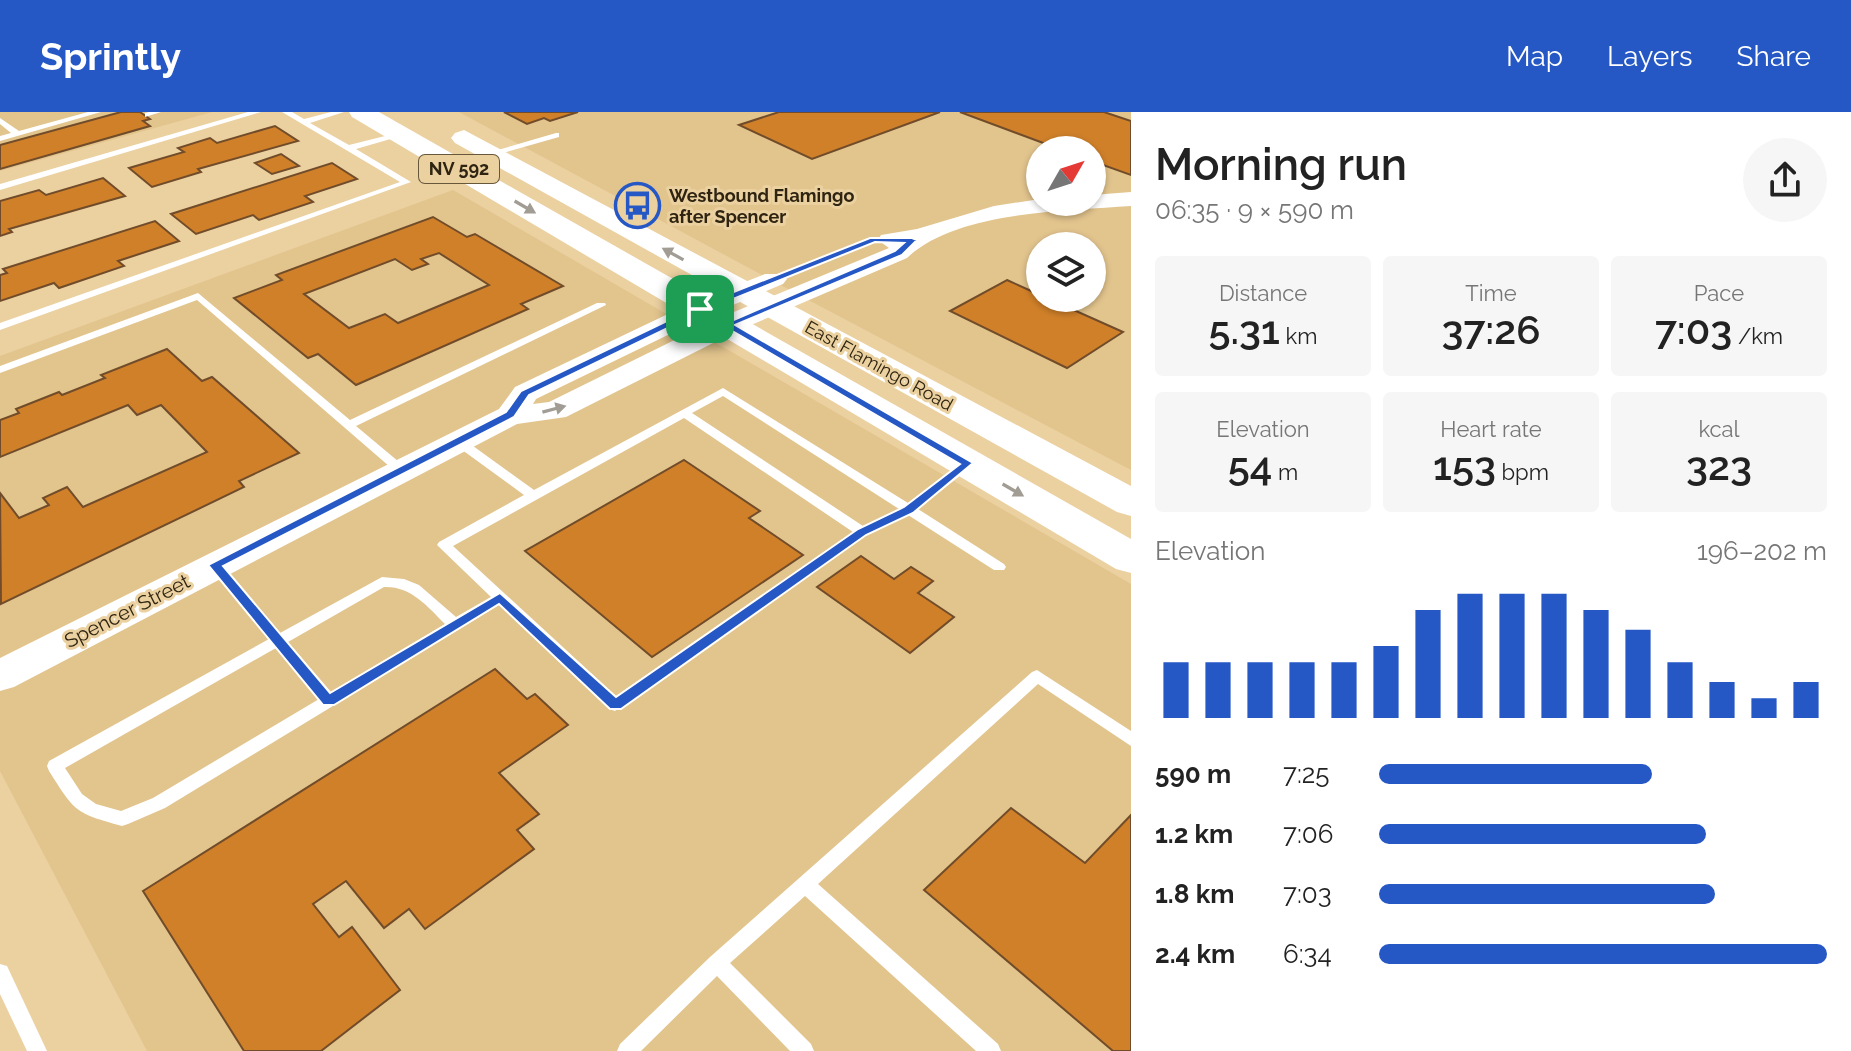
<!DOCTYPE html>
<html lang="en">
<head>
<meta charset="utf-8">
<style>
  body { margin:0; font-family:Raleway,sans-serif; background:#f6f6f6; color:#222; height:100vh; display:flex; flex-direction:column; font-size:30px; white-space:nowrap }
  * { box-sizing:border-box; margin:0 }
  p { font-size:26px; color:#767676 }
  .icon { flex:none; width:44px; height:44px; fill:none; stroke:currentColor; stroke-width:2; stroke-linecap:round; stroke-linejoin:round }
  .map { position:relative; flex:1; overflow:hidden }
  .sheet { display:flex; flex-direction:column; background:#fff; width:720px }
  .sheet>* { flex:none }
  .needle { width:52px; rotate:51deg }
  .controls { position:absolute; left:1026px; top:24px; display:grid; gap:16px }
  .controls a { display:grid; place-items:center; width:80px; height:80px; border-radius:50%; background:#fff; box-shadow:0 2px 6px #0004; font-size:40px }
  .pin { position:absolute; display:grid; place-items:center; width:68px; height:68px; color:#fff; margin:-34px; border-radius:16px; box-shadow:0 4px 12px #0006 }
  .round { display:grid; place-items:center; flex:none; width:84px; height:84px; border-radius:42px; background:#f6f6f6 }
  .head { display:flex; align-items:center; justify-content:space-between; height:136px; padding:0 24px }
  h1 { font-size:44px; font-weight:600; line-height:60px }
  .stats { display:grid; grid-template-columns:repeat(3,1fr); gap:12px; height:136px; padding:8px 24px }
  .stats div { display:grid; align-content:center; border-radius:8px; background:#f6f6f6; text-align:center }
  .stats b { font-size:40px; font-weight:600 }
  .stats small { font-size:22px; font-weight:400 }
  .stats p { font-size:22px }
  .chart { height:224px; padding:16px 24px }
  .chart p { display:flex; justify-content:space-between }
  .chart svg { width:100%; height:144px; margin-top:8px; stroke:#2558c5; stroke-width:6 }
  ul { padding:0 24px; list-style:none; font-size:26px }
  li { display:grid; grid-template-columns:128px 96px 1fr; align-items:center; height:60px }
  li i { height:20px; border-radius:10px; background:#2558c5 }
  header { display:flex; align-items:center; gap:48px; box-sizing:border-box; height:112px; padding:0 40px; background:#2558c5; color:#fff }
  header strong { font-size:38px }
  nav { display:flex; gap:44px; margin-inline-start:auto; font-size:28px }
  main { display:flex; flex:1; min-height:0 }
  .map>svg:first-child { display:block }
</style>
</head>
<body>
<header>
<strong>Sprintly</strong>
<nav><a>Map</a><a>Layers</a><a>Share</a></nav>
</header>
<main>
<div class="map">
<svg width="1131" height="939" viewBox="0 0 1131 939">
  <rect width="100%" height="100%" fill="#ebd0a0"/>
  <g fill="#e2c48d" fill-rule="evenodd">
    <path d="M0,0H212L0,59Z"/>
    <path d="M459,0H1131V358L816,192ZM1040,38H1092V90H1040ZM1040,134H1092V186H1040Z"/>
    <path d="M453,78L1131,472V939H147L0,659V244Z"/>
  </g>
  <g fill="#d08029" stroke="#714c2a" stroke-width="2" fill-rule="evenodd">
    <path d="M121,0H140L150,7L143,9L150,14L0,57V33Z"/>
    <path d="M504,0H578L550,9L544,6L527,12Z"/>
    <path d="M779,0H940L812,47L739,13Z"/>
    <path d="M960,0H1104L1131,9V63L1092,49V38H1062Z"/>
    <path d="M275,14L298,29L198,57L201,60L152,75L129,56L184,40L178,36L210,26L217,31Z"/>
    <path d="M281,42L299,54L272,62L255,51Z"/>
    <path d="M332,51L357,67L305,84L313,90L259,108L253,103L196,122L171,102Z"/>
    <path d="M103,66L125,84L9,117L12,120L0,124V89L39,78L46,83Z"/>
    <path d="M433,105L467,125L475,122L563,174L521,192L528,197L356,273L318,242L308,246L234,186L282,168L276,163ZM439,141L489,173L398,211L385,202L349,216L304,182L395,147L412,158L428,152L421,147Z"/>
    <path d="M155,109L179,129L118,149L124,154L59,176L54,171L0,189V163L7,161L3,157Z"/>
    <path d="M1007,168L1040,183V186H1047L1123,220L1067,256L950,199Z"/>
    <path d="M167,237L202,269L212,265L299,341L239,369L244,375L1,492L0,381L19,406L49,393L43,386L67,375L83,395L207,340L161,293L137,303L128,293L0,345V308L19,301L16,297L59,280L62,283L105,266L101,263Z"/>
    <path d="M684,348L760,399L749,406L803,443L652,545L525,439Z"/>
    <path d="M861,444L894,467L911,455L933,469L918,481L954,505L910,541L817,475Z"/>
    <path d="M495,557L527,587L535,582L568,613L499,661L539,702L517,718L534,737L425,817L409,797L384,816L346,769L313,792L339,825L352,815L400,878L321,939H244L143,779Z"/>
    <path d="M1011,696L1085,751L1131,703V939H1113L924,778Z"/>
  </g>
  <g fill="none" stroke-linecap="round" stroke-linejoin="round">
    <g fill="#fff" fill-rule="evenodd">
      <path d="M88,0H101L0,29V24L11,21L0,12V6L19,19Z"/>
      <path d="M149,0H161L145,5V1Z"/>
      <path d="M248,0H261L0,78V72Z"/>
      <path d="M282,0H292L304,7L331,0H344L310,11L349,33L401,20V24L356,37L411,70L0,218V211L400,70Z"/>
      <path d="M556,21H559V25L492,44L488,41Z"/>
      <path d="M198,181L350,308L597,191H605L606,193L356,314L405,355L407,358L405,361H397L197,188L0,261V254Z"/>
      <path d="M723,276L908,391L963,349H971L973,352L971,355L918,397L1004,452L1006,455L1004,458H994L908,403L867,423L615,599L609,597L499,493L165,696L128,712L122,714C75,701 75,700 49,659L47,654L49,649L269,527L210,456L208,453L210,450H220L280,521L382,465L404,467L419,473L456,505L491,485L437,433L439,430L524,383L454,332L452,329L454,326H462L534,378ZM723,284L899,397L863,414L692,301ZM684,306L853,420L616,584L453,434ZM384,475C411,474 427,494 445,512L331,580L288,530ZM276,536L319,587L153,686L121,699L96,692L82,682L65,656Z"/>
      <path d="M1037,558L1131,619V634L1038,572L818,772L998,932L1001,939H976L805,784L730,851L811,932L814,939H790L717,864L641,939H617L620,932L710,845L1032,560Z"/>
      <path d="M0,852L7,854L47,939H27L0,882Z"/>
    </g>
    <path fill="#fff" fill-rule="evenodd" d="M1131,80V94C1065,99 956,99 907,146L737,219L566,305L517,312L14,575L0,579V546L499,297L515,275L691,191L765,162H783L787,167L783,172L709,203L536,287L533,292L549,290L717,207L889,136L878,128L881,123L917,117L994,94L1040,87V90H1092V83Z"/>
    <g fill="#fff" fill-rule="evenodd">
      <path d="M349,0H379L1131,427V461L1116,457L352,5Z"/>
      <path d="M464,18L1131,374V404L1117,400L455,31L451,26L455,21Z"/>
    </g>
  </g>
  <defs><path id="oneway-solid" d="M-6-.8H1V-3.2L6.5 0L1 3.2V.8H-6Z" transform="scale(2)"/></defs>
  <g fill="#a19c94">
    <use href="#oneway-solid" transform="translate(525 95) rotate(30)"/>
    <use href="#oneway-solid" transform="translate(673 142) rotate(-151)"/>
    <use href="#oneway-solid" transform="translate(554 297) rotate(-15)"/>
    <use href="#oneway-solid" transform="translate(1013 378) rotate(30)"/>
  </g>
  <path fill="#2558c5" stroke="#fff" stroke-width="2" fill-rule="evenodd" d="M870,126H912L917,128L902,143L735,213L973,351L913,401L866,423L621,597H610L499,492L334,593H323L208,453L506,300L521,279L696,195ZM875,130L904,131L895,139L722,213L960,352L904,395L858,417L616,585L500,481L330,581L223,454L514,305L529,283L703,199Z"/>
  <defs>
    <symbol id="bus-ring" viewBox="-11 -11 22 22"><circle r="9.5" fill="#ebd0a0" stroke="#2558c5" stroke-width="1.5"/><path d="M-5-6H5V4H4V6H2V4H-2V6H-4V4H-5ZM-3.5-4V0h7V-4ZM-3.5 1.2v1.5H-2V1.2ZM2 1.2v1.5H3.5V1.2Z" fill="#2558c5"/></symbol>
  </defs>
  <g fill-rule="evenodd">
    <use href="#bus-ring" x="612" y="68" width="51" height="51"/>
  </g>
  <g text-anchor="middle" stroke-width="6" stroke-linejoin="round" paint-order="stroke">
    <rect fill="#ebd0a0" stroke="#67583c" stroke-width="2" x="419" y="43" width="80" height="28" rx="6"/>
    <g font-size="18" font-weight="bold" fill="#2e2411">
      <text x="459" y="63">NV 592</text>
    </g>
    <g font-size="18" font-weight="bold" fill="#2e2411" stroke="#ebd0a0" text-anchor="start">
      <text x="669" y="90">Westbound Flamingo<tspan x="669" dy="21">after Spencer</tspan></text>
    </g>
    <g font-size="18" fill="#2e2411" stroke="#ebd0a0">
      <text transform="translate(879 254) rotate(29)" y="6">East Flamingo Road</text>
    </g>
    <g font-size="20" fill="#2e2411" stroke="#ebd0a0">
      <text transform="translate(127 499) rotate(-27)" y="7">Spencer Street</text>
    </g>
  </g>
</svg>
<div class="controls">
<a><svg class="needle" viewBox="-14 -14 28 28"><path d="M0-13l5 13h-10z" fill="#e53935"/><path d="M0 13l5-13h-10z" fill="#767676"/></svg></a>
<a><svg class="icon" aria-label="layers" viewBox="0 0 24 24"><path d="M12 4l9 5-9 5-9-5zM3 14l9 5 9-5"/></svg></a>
</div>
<div class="pin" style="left:700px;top:197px;background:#1e9e55"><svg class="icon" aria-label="arrive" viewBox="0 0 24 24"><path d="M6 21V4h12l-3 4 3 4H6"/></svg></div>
</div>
<section class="sheet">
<div class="head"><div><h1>Morning run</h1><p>06:35 · 9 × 590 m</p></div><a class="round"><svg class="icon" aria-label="share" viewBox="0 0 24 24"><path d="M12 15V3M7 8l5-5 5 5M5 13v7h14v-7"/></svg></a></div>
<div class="stats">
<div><p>Distance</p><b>5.31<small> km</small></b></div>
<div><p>Time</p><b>37:26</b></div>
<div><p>Pace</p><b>7:03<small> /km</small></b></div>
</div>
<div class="stats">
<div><p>Elevation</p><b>54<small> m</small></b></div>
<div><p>Heart rate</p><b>153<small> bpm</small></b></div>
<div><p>kcal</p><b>323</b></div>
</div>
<div class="chart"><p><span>Elevation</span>196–202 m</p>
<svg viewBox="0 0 160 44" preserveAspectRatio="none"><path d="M5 44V27M15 44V27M25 44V27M35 44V27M45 44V27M55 44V22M65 44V11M75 44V6M85 44V6M95 44V6M105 44V11M115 44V17M125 44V27M135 44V33M145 44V38M155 44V33"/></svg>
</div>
<ul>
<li><b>590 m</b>7:25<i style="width:61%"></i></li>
<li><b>1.2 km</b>7:06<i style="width:73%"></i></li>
<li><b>1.8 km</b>7:03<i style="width:75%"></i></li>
<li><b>2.4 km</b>6:34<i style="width:100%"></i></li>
</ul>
</section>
</main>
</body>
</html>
